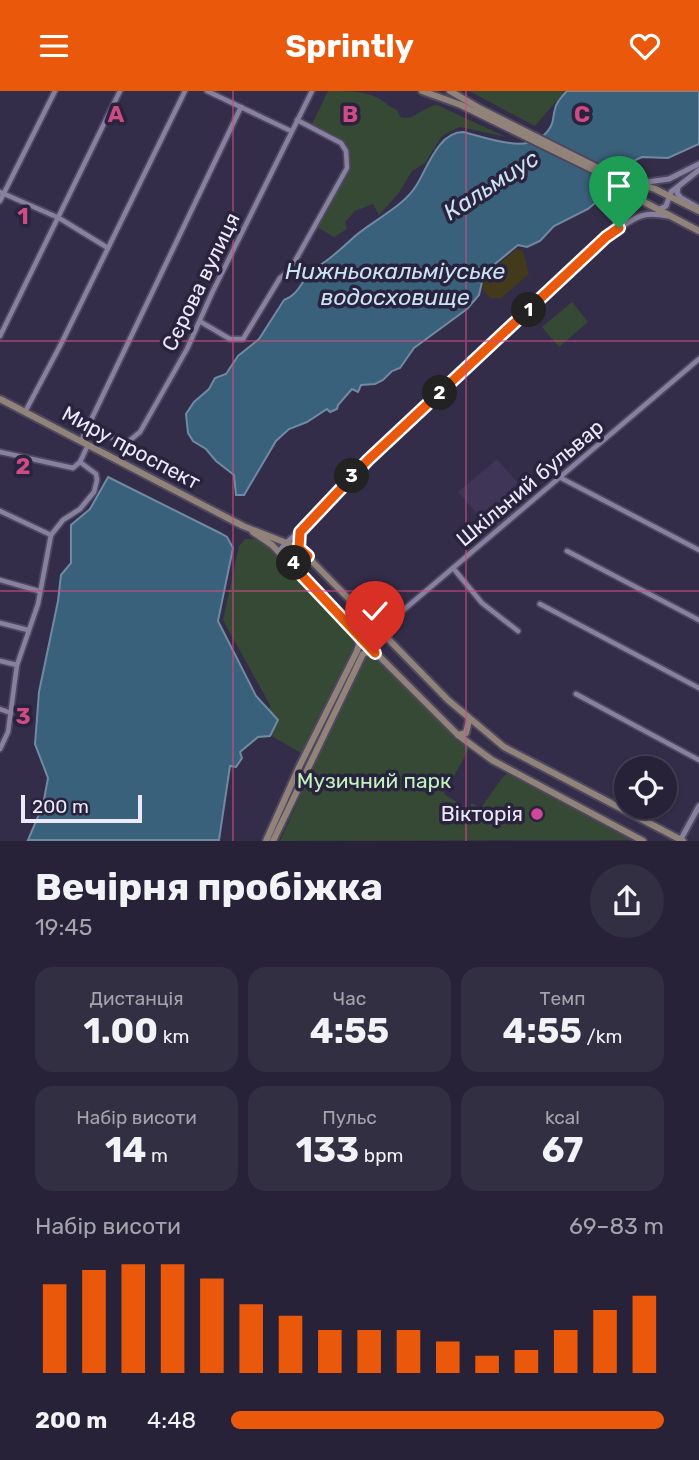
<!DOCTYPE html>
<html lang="uk">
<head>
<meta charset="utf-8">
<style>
  body { margin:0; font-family:Rubik,sans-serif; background:#332f42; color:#f1f3f6; height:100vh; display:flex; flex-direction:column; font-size:26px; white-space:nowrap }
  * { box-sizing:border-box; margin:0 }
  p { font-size:23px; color:#a4a4ad }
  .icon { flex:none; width:38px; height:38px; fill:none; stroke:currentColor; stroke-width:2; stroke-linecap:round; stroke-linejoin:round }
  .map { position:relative; height:750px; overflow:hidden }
  .side { display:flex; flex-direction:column; background:#272237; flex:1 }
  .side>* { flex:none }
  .controls { position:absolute; left:614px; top:665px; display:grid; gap:14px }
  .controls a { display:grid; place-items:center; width:63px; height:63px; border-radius:50%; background:#272237; box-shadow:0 2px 5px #0004,0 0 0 2px #433f52; font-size:35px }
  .scale { position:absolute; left:21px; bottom:18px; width:121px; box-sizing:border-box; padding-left:7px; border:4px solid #ede9fb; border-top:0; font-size:19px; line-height:24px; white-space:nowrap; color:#ede9fb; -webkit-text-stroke:5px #2a233e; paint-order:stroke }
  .pin { position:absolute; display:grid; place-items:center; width:60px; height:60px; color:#fff; margin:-72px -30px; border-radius:50% 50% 50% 0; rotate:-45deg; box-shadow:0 0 7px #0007 }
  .pin .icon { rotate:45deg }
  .km { position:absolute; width:35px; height:35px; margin:-18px; border-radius:50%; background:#222; color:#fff; font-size:19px; line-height:35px; text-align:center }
  .round { display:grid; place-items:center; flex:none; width:74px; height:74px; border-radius:37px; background:#332f42 }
  .overview { display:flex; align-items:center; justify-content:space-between; height:119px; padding:0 35px }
  h1 { font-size:38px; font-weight:700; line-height:52px }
  .figures { display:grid; grid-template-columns:repeat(3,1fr); gap:10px; height:119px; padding:7px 35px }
  .figures div { display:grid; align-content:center; border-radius:18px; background:#332f42; text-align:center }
  .figures b { font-size:35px; font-weight:700 }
  .figures small { font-size:19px; font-weight:400 }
  .figures p { font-size:19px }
  .chart { height:196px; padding:14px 35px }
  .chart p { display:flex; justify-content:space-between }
  .chart svg { width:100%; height:126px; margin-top:7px; stroke:#ea580c; stroke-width:6 }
  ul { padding:0 35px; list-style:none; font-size:23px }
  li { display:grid; grid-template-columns:112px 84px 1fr; align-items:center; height:52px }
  li i { height:18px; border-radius:9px; background:#ea580c }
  header { display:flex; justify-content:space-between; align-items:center; height:91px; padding:0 35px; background:#ea580c; color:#fff; font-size:32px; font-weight:700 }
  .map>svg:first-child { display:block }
</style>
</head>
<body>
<header><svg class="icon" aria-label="menu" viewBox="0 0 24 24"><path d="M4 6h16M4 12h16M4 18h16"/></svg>Sprintly<svg class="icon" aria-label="heart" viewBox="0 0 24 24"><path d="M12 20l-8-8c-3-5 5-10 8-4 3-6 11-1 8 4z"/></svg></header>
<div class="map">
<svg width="699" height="750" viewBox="0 0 699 750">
  <rect width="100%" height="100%" fill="#342d49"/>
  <path fill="#3e3557" d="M497,368L530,406L492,440L458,401Z"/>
  <g fill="#354934">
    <path d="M328,0C350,0 375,0 389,15L397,19L400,26C415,31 423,15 437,14L506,46L460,36L449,41L442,45L425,72L412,80L398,103L379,124L373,113L355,120L345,131L347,138L334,146L317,136L349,77L342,51L311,35Z"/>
    <path d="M469,0H565L535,35Z"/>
    <path d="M572,211L588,231L559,256L542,236Z"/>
    <path d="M245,448H254L264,451L356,549L357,553L301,662L268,643L270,614L223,529L239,455Z"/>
    <path d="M368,564L372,565L469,658L444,703L468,718L472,712L481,717L502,687L507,683L526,691L636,749L280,750L352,591Z"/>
  </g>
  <path fill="#423a1a" d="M517,158L523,160L529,183L501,207H490L482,198L485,184Z"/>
  <g fill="#3a617b" stroke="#708aa1" stroke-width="2">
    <path d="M567,0H699V53L668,67L642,66L614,79L605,94V100L601,101V107L588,118L554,135L540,150L527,156L518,154L484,182L479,204L467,218L414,257L400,277L392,280L383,289L375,293L361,294L358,301L352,298L338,314L337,318L330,321L327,318L307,331L289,338L276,350L244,404H236L234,384L216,370L206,358L193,350L188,342L186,323L194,311L209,298L215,287L226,283L238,265L259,248L284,209C301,203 303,184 317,176C331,168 342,157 354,146C372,130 403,116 416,95C427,78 438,41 463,41C489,47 534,67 551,35C554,29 553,24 555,18C556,11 562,5 567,0Z"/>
    <path d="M108,386L220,442L227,446L233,457L218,530L256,605L278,629L270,645L258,646L240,661L242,667L236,676L230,675L219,749H28L43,714L48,687L35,653L39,601L58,510L61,484L71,472V434L90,418Z"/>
  </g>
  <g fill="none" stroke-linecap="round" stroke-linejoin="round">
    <defs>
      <g id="minor">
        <path d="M207,0L291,40"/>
        <path d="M0,101L59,127L108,157"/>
        <path d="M0,110L55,0"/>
        <path d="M201,231L230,248H243L280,187L290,179L347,77L346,60L341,52L297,29"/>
        <path d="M0,245L120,0"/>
        <path d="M25,321L61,253L185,0"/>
        <path d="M86,338L123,350H129L140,341L187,258L212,202L312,0"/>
        <path d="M81,350L241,16"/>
        <path d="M0,361L73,377L80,371L88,354"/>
        <path d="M561,387L699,459"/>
        <path d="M0,420L51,444"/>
        <path d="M567,460L699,529"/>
        <path d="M453,477L482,512L518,540"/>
        <path d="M0,489L39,500"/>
        <path d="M540,513L699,597"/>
        <path d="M0,532L28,539"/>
        <path d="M380,539L699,268"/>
        <path d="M0,570L17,574"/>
        <path d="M576,603L699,669"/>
        <path d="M0,618L11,622"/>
        <path d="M0,658L8,641L17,574L38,513L51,444L63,429L80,418L94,401L97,389L96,383L80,371"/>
      </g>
      <g id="tertiary">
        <path d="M640,92L669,88L699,73"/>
        <path d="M678,97L677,102L681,107L699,117"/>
        <path d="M626,98L631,108L630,118"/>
        <path d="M658,119L666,115L671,101L699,79"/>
        <path d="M614,141C636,126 641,120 668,125"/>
        <path d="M299,457L302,440"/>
        <path d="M279,461L284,454L306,434L368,369L605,147L630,119L643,99L650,96"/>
        <path d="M681,748L699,715"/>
      </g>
      <g id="secondary">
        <path d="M422,0L461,14L622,93L646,112L699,140"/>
        <path d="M450,0L481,18L598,77"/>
        <path d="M617,86L655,98L699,120"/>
        <path d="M0,308L243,435L299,457L448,609L504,656L683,750"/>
        <path d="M253,441L272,454L357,543L458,644L492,669L643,750"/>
        <path d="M293,476L297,467L308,465"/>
        <path d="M458,644L466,642L469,629"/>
        <path d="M266,750L300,674L357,560L359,554L357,545"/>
        <path d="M273,750L363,563L370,560L374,561"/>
      </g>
    </defs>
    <use href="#minor" stroke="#4e485f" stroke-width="8"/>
    <use href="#tertiary" stroke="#4e485f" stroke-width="9"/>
    <use href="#secondary" stroke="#4e485f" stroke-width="10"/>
    <use href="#minor" stroke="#8780a0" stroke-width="4.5"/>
    <use href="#tertiary" stroke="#8780a0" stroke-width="5"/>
    <use href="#secondary" stroke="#91837a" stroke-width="6"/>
  </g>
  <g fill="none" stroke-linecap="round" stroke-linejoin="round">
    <defs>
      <path id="route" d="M375,562L293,475L297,467L308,465L299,457L300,441L368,369L606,146L619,137"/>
    </defs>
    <use href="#route" stroke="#fff" stroke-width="14"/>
    <use href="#route" stroke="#ea580c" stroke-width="9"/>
  </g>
  <path fill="none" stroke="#cd4c83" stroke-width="2" stroke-opacity="0.55" d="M233,0V750M466,0V750M0,250H699M0,500H699"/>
  <circle fill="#d1479c" stroke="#2a233e" stroke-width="2.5" cx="537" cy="723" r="7"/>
  <g text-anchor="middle" stroke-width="7" stroke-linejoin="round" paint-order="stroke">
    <g font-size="21" fill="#ede9fb" stroke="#2a233e">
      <text transform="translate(201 191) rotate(-64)" y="7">Сєрова вулиця</text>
      <text transform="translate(131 357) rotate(28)" y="7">Миру проспект</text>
      <text transform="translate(530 392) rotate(-40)" y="7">Шкільний бульвар</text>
    </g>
    <g font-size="21" fill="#c0f3bc" stroke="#2a233e">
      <text x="374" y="697">Музичний парк</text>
    </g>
    <g font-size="21" fill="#ede9fb" stroke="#2a233e" text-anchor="end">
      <text x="523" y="730">Вікторія</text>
    </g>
    <g font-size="23" font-style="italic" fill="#cae3f5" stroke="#2a233e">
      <text transform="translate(491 94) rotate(-33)" y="8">Кальмиус</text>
      <text x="395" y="188">Нижньокальміуське<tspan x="395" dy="26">водосховище</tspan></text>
    </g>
  </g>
  <g font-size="23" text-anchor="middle" font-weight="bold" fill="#cd4c83" stroke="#2a233e" stroke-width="7" stroke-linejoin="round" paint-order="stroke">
    <text x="116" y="31">A</text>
    <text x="350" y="31">B</text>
    <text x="582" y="31">C</text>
    <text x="23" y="133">1</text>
    <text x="23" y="383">2</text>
    <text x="23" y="633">3</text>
  </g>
</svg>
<div class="controls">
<a><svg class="icon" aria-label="locate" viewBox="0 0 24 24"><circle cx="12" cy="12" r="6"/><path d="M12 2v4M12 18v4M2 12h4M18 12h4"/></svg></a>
</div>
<div class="scale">200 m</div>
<div class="pin" style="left:619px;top:137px;background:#1e9e55"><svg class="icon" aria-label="arrive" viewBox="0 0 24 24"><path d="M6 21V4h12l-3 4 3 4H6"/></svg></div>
<div class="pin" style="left:375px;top:562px;background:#d93025"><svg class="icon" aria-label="check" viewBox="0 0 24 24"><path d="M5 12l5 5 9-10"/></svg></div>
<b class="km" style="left:529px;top:219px">1</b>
<b class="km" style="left:440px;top:302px">2</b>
<b class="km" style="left:352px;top:385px">3</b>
<b class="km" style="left:294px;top:472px">4</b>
</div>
<section class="side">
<div class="overview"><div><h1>Вечірня пробіжка</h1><p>19:45</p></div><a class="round"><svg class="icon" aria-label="share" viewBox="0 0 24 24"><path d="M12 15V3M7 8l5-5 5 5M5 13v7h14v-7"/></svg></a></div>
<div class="figures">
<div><p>Дистанція</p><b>1.00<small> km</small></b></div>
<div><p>Час</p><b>4:55</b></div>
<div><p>Темп</p><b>4:55<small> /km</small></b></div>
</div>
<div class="figures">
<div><p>Набір висоти</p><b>14<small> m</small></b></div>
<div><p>Пульс</p><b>133<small> bpm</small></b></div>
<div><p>kcal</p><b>67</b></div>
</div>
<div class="chart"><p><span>Набір висоти</span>69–83 m</p>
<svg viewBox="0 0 160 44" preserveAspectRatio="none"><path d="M5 44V13M15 44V8M25 44V6M35 44V6M45 44V11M55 44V20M65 44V24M75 44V29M85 44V29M95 44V29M105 44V33M115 44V38M125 44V36M135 44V29M145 44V22M155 44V17"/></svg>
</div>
<ul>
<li><b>200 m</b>4:48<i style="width:100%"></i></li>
</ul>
</section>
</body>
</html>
